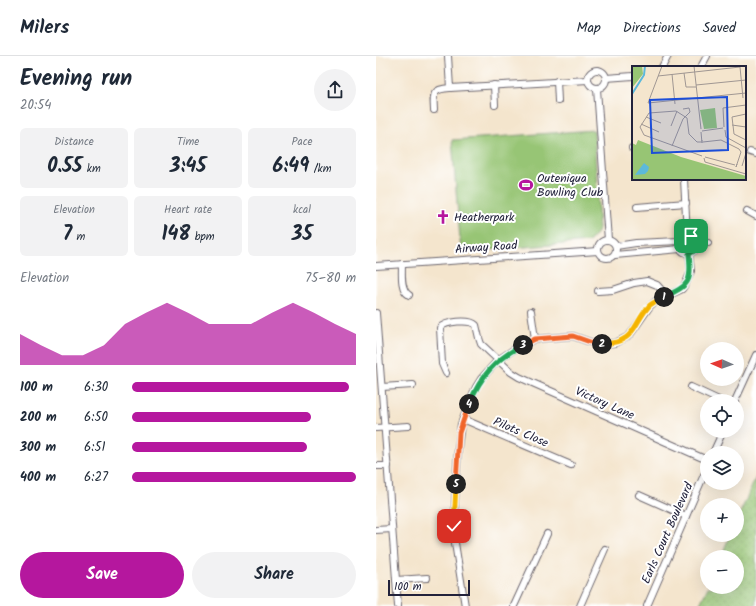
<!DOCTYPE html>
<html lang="en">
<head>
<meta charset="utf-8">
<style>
  body { margin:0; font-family:Kalam,sans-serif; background:#f2f2f3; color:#1f2937; height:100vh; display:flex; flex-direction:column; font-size:15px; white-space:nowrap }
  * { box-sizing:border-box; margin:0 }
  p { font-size:13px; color:#747a83 }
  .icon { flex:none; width:22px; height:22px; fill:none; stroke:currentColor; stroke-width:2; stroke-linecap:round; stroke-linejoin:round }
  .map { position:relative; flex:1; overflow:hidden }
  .side { display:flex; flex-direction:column; background:#fff; width:376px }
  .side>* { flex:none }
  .needle { width:26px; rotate:272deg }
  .buttons { position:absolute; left:324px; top:286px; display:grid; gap:8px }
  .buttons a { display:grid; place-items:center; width:44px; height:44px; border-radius:50%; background:#fff; box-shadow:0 4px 16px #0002; font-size:20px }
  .scale { position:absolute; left:12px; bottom:10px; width:82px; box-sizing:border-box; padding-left:4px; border:2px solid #22223b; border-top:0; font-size:11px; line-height:14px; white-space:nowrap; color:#22223b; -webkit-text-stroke:3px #fff; paint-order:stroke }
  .pin { position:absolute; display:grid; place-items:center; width:34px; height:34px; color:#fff; margin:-17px; border-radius:8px; box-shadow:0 2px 6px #0006 }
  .km { position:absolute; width:20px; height:20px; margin:-10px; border-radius:50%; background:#222; color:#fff; font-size:11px; line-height:20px; text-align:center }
  .round { display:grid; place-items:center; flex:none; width:42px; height:42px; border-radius:21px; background:#f2f2f3 }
  .summary { display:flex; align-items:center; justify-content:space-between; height:68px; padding:0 20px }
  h1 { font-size:22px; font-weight:700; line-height:30px }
  .stats { display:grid; grid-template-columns:repeat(3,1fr); gap:6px; height:68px; padding:4px 20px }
  .stats div { display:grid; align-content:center; border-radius:6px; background:#f2f2f3; text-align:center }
  .stats b { font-size:20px; font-weight:700 }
  .stats small { font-size:11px; font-weight:400 }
  .stats p { font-size:11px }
  .chart { height:112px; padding:8px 20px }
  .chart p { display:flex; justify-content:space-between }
  .chart svg { width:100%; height:72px; margin-top:4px; fill:#b5179e; opacity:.7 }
  .cta { display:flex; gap:8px; margin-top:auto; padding:8px 20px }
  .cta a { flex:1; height:46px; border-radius:24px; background:#b5179e; color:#fff; font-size:16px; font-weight:700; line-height:46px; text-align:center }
  .cta a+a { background:#f2f2f3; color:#1f2937 }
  ul { padding:0 20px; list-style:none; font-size:13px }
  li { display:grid; grid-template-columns:64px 48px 1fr; align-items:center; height:30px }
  li i { height:10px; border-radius:5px; background:#b5179e }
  header { display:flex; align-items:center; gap:24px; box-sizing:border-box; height:56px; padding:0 20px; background:#fff; border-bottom:1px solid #e0e1e3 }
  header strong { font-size:19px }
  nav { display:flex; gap:22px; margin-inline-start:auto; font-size:14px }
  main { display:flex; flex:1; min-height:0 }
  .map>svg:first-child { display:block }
</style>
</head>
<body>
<header>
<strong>Milers</strong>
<nav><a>Map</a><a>Directions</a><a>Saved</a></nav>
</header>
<main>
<section class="side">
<div class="summary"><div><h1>Evening run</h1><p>20:54</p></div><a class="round"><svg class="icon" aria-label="share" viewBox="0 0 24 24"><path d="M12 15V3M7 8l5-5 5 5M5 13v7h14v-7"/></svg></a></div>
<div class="stats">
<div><p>Distance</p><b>0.55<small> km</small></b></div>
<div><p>Time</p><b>3:45</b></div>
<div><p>Pace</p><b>6:49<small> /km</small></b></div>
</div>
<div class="stats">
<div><p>Elevation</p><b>7<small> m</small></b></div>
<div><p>Heart rate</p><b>148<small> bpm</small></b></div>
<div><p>kcal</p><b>35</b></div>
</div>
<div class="chart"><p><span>Elevation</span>75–80 m</p>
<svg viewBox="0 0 160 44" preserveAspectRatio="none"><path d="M0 44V25L10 32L20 38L30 38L40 32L50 19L60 12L70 6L80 12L90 19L100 19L110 19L120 12L130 6L140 12L150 19L160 25V44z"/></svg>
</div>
<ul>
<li><b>100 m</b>6:30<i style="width:97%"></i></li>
<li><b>200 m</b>6:50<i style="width:80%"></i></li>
<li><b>300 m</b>6:51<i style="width:78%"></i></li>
<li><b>400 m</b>6:27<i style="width:100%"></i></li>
</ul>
<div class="cta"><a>Save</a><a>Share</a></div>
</section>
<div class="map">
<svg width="380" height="550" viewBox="0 0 380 550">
  <defs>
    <pattern id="green-dots" width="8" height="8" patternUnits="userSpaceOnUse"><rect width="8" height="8" fill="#97c574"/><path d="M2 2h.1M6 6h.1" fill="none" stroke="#82a965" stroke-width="1.8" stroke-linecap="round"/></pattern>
  </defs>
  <rect width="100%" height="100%" fill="#fff"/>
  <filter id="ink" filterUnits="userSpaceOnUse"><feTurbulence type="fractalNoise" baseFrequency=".025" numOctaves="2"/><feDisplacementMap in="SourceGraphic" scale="8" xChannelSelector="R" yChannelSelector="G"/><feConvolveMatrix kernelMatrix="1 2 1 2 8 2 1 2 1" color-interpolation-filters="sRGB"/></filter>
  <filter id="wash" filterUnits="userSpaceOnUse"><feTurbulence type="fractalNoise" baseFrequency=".012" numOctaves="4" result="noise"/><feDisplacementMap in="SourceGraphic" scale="16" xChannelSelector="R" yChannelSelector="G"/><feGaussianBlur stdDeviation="0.9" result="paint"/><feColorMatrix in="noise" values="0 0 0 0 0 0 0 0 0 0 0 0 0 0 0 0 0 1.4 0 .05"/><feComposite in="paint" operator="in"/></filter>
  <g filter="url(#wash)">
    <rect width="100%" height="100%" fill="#f4e5cd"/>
    <path fill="url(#green-dots)" stroke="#5c7458" d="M380,421V550H323L332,531H361V501H345L354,479H361V464Z"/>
    <path fill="#97c574" stroke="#5c7458" d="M218,74L223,174L213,186L85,196L76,84Z"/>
  </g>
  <g filter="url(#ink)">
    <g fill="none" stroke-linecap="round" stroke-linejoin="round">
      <defs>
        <g id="minor">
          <path d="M72,0L74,32L212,24"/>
          <path d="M286,11L292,0"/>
          <path d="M325,11L331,0"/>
          <circle cx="221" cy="23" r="9"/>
          <path d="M230,22L257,20"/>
          <path d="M181,25L182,45"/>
          <path d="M118,29L119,49"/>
          <path d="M221,33L232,184"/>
          <path d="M58,54C57,38 56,33 74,32"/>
          <path d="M256,92H257"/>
          <path d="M374,96L380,98"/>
          <path d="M308,123L311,179"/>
          <path d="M261,151L310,147"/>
          <path d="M371,155L380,160"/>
          <circle cx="312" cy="188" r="9"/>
          <circle cx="231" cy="193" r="9"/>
          <path d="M321,188L332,187"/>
          <path d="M240,190L260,187L303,185"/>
          <path d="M239,199L304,193"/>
          <path d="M26,208C26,217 24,234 33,239"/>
          <path d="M0,210L222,195"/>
          <path d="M222,235L237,234L258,227L271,225L281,229L291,240"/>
          <path d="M155,255L159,283"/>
          <path d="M0,257L22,550"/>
          <path d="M70,317L66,308L64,272C69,265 94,263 100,269L103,282L105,288L135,316L143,321L331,404"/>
          <path d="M6,331L37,329"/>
          <path d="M315,331L345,345"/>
          <path d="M359,345L380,299"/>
          <path d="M87,363L195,409"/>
          <path d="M0,372L32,370"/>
          <path d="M337,397L347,375"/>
          <path d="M0,410H12"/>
          <path d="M263,439L310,460"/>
          <path d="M0,474L16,473"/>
          <path d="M20,524L51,522"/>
          <path d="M89,550L79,487V446L82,392L85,368L100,331L105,323L122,304L137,294L159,283L197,280L217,287L225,288L239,287L251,281L256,276L274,250L280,245L306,233L310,227L315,215L313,197"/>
          <path d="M138,550L171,478"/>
          <path d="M204,550L229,493"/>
          <path d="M271,550L331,412"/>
        </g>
      </defs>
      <use href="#minor" stroke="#6c666e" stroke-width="8"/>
      <use href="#minor" stroke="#fff" stroke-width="6"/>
    </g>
  </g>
  <g fill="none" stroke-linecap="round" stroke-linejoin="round" filter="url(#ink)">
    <defs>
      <path id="split-1" d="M288,241C314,229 316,226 313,198L318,195L321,188L318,182L315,180"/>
      <path id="split-2" d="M226,288C261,287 256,268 274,249C278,246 283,244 288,241"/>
      <path id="split-3" d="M147,289L159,283L197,280L217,287L226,288"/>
      <path id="split-4" d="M93,348C105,320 119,303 147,289"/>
      <path id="split-5" d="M80,428L83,377L93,348"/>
      <path id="split-6" d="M78,470L80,428"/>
    </defs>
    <use href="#split-1" stroke="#fff" stroke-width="8"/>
    <use href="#split-2" stroke="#fff" stroke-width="8"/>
    <use href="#split-3" stroke="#fff" stroke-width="8"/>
    <use href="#split-4" stroke="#fff" stroke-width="8"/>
    <use href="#split-5" stroke="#fff" stroke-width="8"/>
    <use href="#split-6" stroke="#fff" stroke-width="8"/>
    <use href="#split-1" stroke="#22a559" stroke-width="5"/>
    <use href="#split-2" stroke="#f5b400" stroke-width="5"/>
    <use href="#split-3" stroke="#f0652b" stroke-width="5"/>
    <use href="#split-4" stroke="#22a559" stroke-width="5"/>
    <use href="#split-5" stroke="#f0652b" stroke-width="5"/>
    <use href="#split-6" stroke="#f5b400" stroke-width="5"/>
  </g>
  <defs>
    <symbol id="stadium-bare" viewBox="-9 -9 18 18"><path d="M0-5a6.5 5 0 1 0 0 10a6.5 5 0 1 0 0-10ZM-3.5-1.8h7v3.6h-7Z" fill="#b5179e" stroke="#fff" stroke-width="2.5" paint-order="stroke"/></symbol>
    <symbol id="church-bare" viewBox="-9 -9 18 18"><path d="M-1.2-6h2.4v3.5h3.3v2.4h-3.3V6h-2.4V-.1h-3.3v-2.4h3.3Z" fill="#b5179e" stroke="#fff" stroke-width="2.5" paint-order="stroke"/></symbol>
  </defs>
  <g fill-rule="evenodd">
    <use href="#stadium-bare" x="140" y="119" width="20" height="20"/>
    <use href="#church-bare" x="57" y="151" width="20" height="20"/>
  </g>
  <g text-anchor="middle" stroke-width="4" stroke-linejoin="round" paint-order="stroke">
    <g font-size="12" fill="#22223b" stroke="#fff" text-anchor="start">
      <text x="161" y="126">Outeniqua<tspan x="161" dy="14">Bowling Club</tspan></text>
      <text x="78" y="165">Heatherpark</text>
    </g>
    <g font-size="12" fill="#22223b" stroke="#fff">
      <text transform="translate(110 191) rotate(-4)" y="4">Airway Road</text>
      <text transform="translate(229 347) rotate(24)" y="4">Victory Lane</text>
      <text transform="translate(145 376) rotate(23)" y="4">Pilots Close</text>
      <text transform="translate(291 477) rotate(-66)" y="4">Earls Court Boulevard</text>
    </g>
  </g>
  <g transform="translate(256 10)">
    <rect width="114" height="114" fill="#f4e5cd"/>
    <path d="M0,0H10L11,8L0,22ZM6,74L49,91L114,110V114H0V77L4,79Z" fill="#97c574"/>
    <path d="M83,42L85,62L72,63L68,44Z" fill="#97c574"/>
    <path d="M12,97L17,101L16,105L13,108L3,109Z" fill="#5cb9db"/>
    <path fill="none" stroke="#5cb9db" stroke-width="2" d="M0,28L12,9L13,0"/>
    <path fill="none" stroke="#a09793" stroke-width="1" d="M30,0L16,37L114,27M62,0L69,63M108,1L111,32M52,7L54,21H64M40,8L43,38M26,10L108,1M64,19L114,14M114,48L100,51L102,68L114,74M14,51L29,57M9,58L27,66M100,59L114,61M39,60L45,45M92,61L91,42L114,39M93,64L94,71L114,82M70,65L91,62M69,66L70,77V74M69,76H65L57,68L55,52L44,45L17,47L8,61L12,69L70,90M71,76L89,74L107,83L109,86L104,101L105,98M40,80L51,53L58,46L57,42L51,43M73,91L103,99M72,92L73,96L114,108M110,100L114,87"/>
    <path fill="#1d4ed8" fill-opacity="0.15" stroke="#1d4ed8" stroke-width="2" d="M95,31L96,84L20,87L18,34Z"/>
    <rect width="114" height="114" fill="none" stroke="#22223b" stroke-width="2"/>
  </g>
</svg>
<div class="buttons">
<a><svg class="needle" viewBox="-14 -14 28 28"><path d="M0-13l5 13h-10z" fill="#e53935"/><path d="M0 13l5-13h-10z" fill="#747a83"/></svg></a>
<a><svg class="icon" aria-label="locate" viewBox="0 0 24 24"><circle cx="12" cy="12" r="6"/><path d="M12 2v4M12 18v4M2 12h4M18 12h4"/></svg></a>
<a><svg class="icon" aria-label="layers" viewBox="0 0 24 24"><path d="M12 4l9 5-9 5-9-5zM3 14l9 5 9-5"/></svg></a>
<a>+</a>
<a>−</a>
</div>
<div class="scale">100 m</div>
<div class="pin" style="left:315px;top:180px;background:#1e9e55"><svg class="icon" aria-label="arrive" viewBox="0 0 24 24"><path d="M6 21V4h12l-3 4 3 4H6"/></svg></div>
<div class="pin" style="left:78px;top:470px;background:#d93025"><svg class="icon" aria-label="check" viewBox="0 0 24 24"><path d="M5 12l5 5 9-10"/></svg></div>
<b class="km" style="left:288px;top:241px">1</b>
<b class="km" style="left:226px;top:288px">2</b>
<b class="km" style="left:147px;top:289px">3</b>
<b class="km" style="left:93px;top:348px">4</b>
<b class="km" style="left:80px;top:428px">5</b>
</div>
</main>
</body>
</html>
